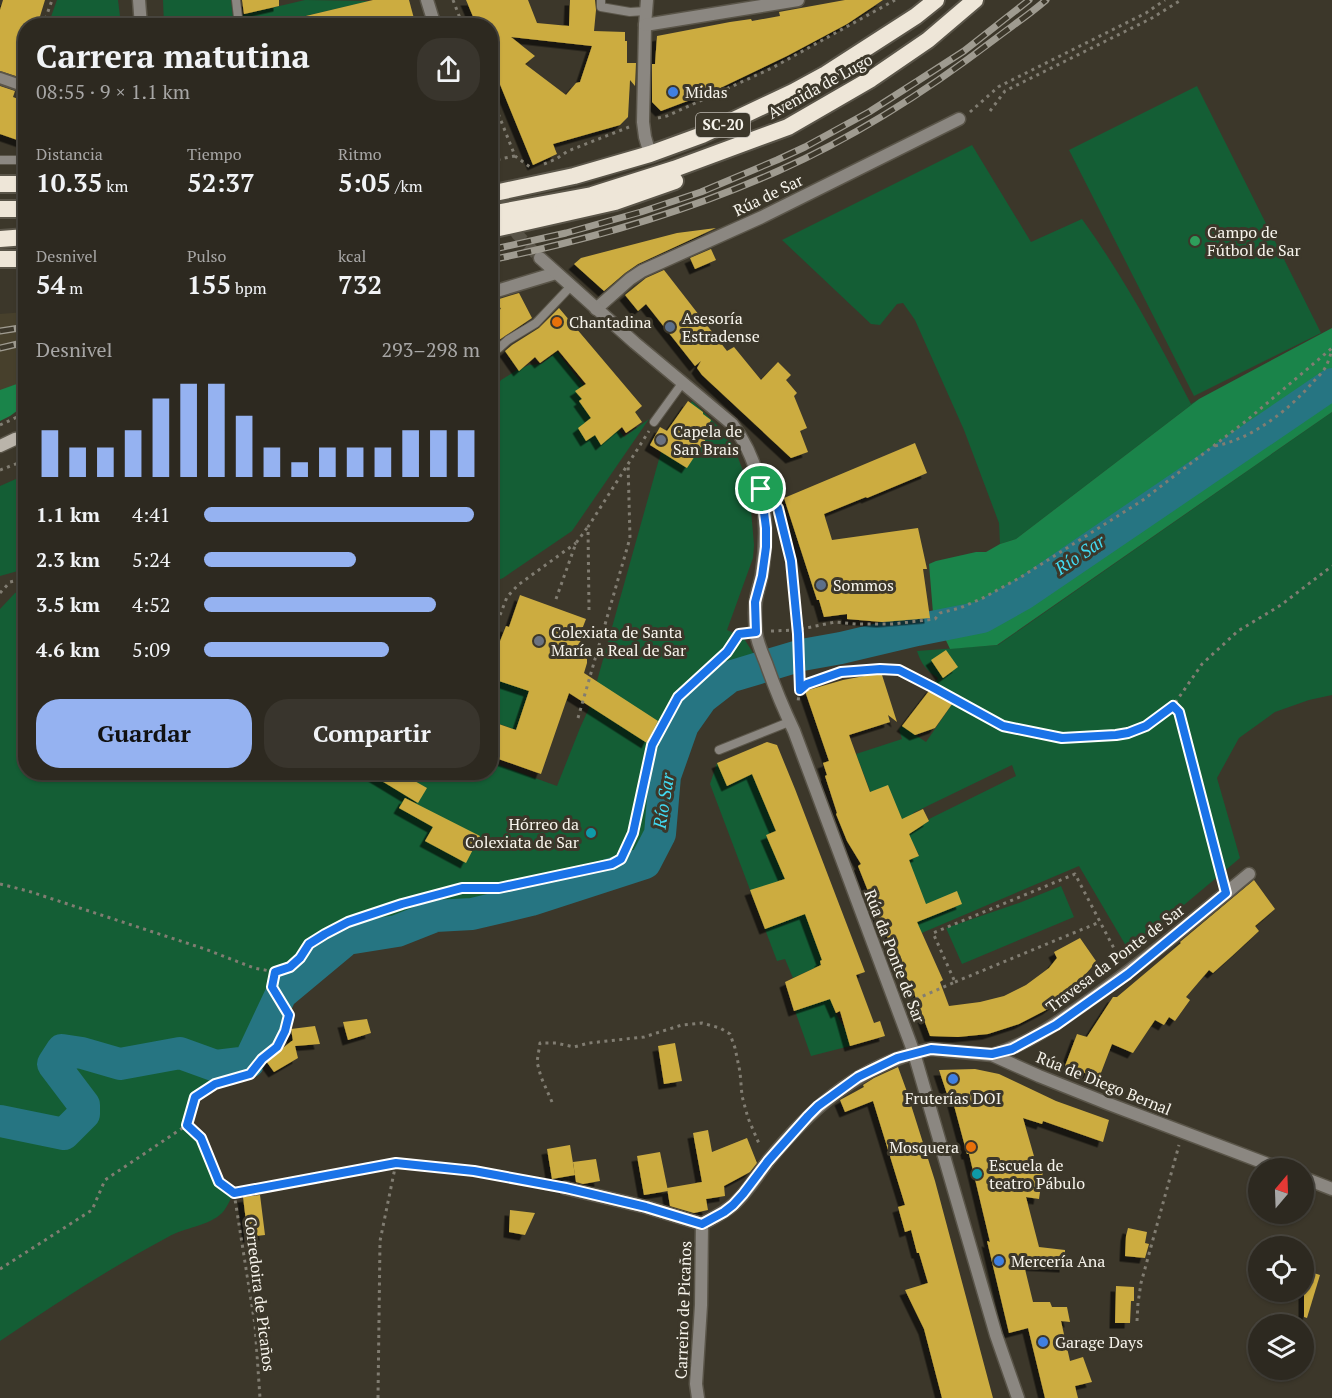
<!DOCTYPE html>
<html lang="es">
<head>
<meta charset="utf-8">
<style>
  body { margin:0; font-family:"PT Serif",serif; background:#39352d; color:#f1f3f6; height:100vh; display:flex; flex-direction:column; font-size:22px; white-space:nowrap }
  * { box-sizing:border-box; margin:0 }
  p { font-size:20px; color:#a7a6a5 }
  .icon { flex:none; width:33px; height:33px; fill:none; stroke:currentColor; stroke-width:2; stroke-linecap:round; stroke-linejoin:round }
  .map { position:relative; flex:1; overflow:hidden }
  .drawer { position:absolute; left:18px; top:18px; width:480px; height:762px; display:flex; flex-direction:column; background:#2d2920; border-radius:24px; box-shadow:0 2px 4px #0004,0 0 0 2px #48453e }
  .drawer>* { flex:none }
  .needle { width:39px; rotate:19deg }
  .tools { position:absolute; left:1248px; top:1158px; display:grid; gap:12px }
  .tools a { display:grid; place-items:center; width:66px; height:66px; border-radius:50%; background:#2d2920; box-shadow:0 2px 4px #0004,0 0 0 2px #48453e; font-size:30px }
  .pin { position:absolute; display:grid; place-items:center; width:51px; height:51px; color:#fff; margin:-26px; border:3px solid #fff; border-radius:50%; box-shadow:0 2px 6px #0007 }
  .round { display:grid; place-items:center; flex:none; width:63px; height:63px; border-radius:24px; background:#39352d }
  .headline { display:flex; align-items:center; justify-content:space-between; height:102px; padding:0 18px }
  h1 { font-size:33px; font-weight:700; line-height:45px }
  .metrics { display:grid; grid-template-columns:repeat(3,1fr); gap:9px; height:102px; padding:6px 18px }
  .metrics div { display:grid; align-content:center }
  .metrics b { font-size:26px; font-weight:700 }
  .metrics small { font-size:16px; font-weight:400 }
  .metrics p { font-size:16px }
  .chart { height:168px; padding:12px 18px }
  .chart p { display:flex; justify-content:space-between }
  .chart svg { width:100%; height:108px; margin-top:6px; stroke:#95b2f1; stroke-width:6 }
  .button { display:flex; gap:12px; margin-top:auto; padding:12px 18px }
  .button a { flex:1; height:69px; border-radius:24px; background:#95b2f1; color:#111; font-size:24px; font-weight:700; line-height:69px; text-align:center }
  .button a+a { background:#39352d; color:#f1f3f6 }
  ul { padding:0 18px; list-style:none; font-size:20px }
  li { display:grid; grid-template-columns:96px 72px 1fr; align-items:center; height:45px }
  li i { height:15px; border-radius:8px; background:#95b2f1 }
  .map>svg:first-child { display:block }
</style>
</head>
<body>
<div class="map">
<svg width="1332" height="1398" viewBox="0 0 1332 1398">
  <defs>
    <filter id="shadow"><feDropShadow dx="-5.5" dy="5.5" stdDeviation="0" flood-color="#0009"/></filter>
  </defs>
  <rect width="100%" height="100%" fill="#3c372a"/>
  <path fill="#47402c" d="M25,312V381L0,391V314Z"/>
  <g fill="#145e35" fill-rule="evenodd">
    <path d="M57,0H118L121,25H48Z"/>
    <path d="M163,0H231L234,25H164Z"/>
    <path d="M305,0L370,1L284,21L285,25H242L241,15Z"/>
    <path d="M1197,86L1321,333L1194,396L1069,150Z"/>
    <path d="M972,145L1031,242L1082,219C1124,277 1158,341 1191,404L1199,399L1016,539L1000,544L999,523L964,430L915,320L903,303L897,304L880,325L871,324L782,240Z"/>
    <path d="M557,352L624,437L649,419L572,531L503,578L491,583V394L501,380L517,370L529,365L541,364Z"/>
    <path d="M692,401L726,434L733,445L747,481L750,498L754,545L753,558L727,630L743,637L755,656L743,659L695,693L678,724L660,777L655,834L641,860L603,873L557,885L531,895L471,908L436,909L398,925L344,933L276,993L289,1015L285,1031L277,1047L262,1059L250,1074L215,1084L195,1097L187,1125L201,1138L219,1182L234,1193C230,1199 227,1208 222,1213C207,1227 185,1227 168,1237C110,1268 55,1304 0,1341V609L15,593L25,590L26,772H490L491,762L557,786L580,728L590,706L661,452Z"/>
    <path d="M1332,412V695L1309,700L1275,712L1239,738L1217,778L1240,858L1129,951L1079,866L917,935L908,860L919,855L908,834L874,801L856,754L902,739L899,729L902,726L926,742L955,700L932,687L938,678C927,671 921,664 917,651L998,645ZM1012,765L1016,776L929,819V821L919,827L913,813Z"/>
    <path d="M25,475V569L0,576V486Z"/>
    <path d="M490,678L508,683L531,684L516,730L491,721Z"/>
    <path d="M717,763L752,774L776,831L767,835L777,860L829,957L820,961L821,965L793,978L785,959L777,961L710,784Z"/>
    <path d="M1061,886L1074,917L962,964L946,928L1019,903Z"/>
    <path d="M826,986L835,1012L846,1031L850,1046L811,1056L795,1011L814,1004L810,991Z"/>
  </g>
  <g fill="#1a844a">
    <path d="M1332,328V412L997,645L950,649L933,613L929,564L936,561L976,552H986L1000,544L1016,539L1199,399Z"/>
    <path d="M25,381V405L10,416L0,421V390Z"/>
  </g>
  <g fill="none" stroke-linecap="round" stroke-linejoin="round">
    <path stroke="#267582" stroke-width="32" d="M0,1121L64,1134L84,1114V1105L53,1064L62,1050L82,1053L120,1064L180,1053L216,1066L249,1062L281,994L347,939L397,931L435,916L472,914L531,900L645,863L660,834L665,776L683,725L702,698L729,677L802,655L841,648L917,630L982,617L1023,594L1332,384"/>
  </g>
  <g fill="#ccac41" fill-rule="evenodd" filter="url(#shadow)">
    <path d="M3,0H45L37,26H26V59L19,77L0,71V10Z"/>
    <path d="M242,0H279V6L244,14Z"/>
    <path d="M373,0H409L416,26H290L289,20Z"/>
    <path d="M466,0H528L537,23L569,26L570,0H595L596,10L594,31L625,32V41H627V63H636L635,86L630,80L628,117L620,125L553,144L557,154L533,165L490,60V26H477ZM511,37L592,46L580,82L576,83L566,95L525,64L535,56Z"/>
    <path d="M845,0H883L847,24L787,56L714,91L661,111L652,102V64H655L657,36L730,22L751,19L752,21L780,16L779,12Z"/>
    <path d="M0,86L15,91L13,97L26,102V143L0,134Z"/>
    <path d="M716,228L638,264L625,273L604,291L574,264L581,258L677,233Z"/>
    <path d="M711,249L716,260L695,269L690,258Z"/>
    <path d="M664,270L727,351L734,347L761,380L778,362L791,375L786,380L797,393L794,396L807,428L800,431L808,452L791,458L702,375L697,368L701,361L695,366L646,304L638,311L625,295L646,278Z"/>
    <path d="M519,293L532,318L499,340L490,323V313L501,309L496,300Z"/>
    <path d="M559,308L642,406L635,412L642,422L626,433L622,427L601,445L595,435L586,441L578,428L591,418L579,401L582,399L575,391L586,384L558,350L540,363L535,357L519,371L505,351L512,345L539,328Z"/>
    <path d="M688,401L703,412V414L711,420L704,434L708,436L687,468L650,445L660,427L667,431Z"/>
    <path d="M915,443L927,473L867,498L866,497L824,514L832,540L918,528L927,569H923L930,618L882,622L847,619V614L824,617L819,600H817L784,498Z"/>
    <path d="M520,595L586,619L579,637L582,646V650L587,657V663L584,673L658,721L647,743L569,693L541,774L490,756V721L516,730L529,691L490,678V652L495,654L506,626L509,627Z"/>
    <path d="M946,650L958,667L943,678L931,660Z"/>
    <path d="M875,674L882,675L897,722L888,715L890,722L849,735L870,792L888,785L902,819L923,809L929,821L909,834L919,856L909,860L926,904L957,891L962,904L917,922L943,980L940,982L949,1006L980,1002L1004,996L1026,985L1049,968L1057,958L1054,952L1080,938L1096,961L1091,968L1067,995L1048,1009L1019,1024L988,1034L958,1037L930,1036L914,993L882,926L858,866L861,864L847,841L836,814L837,813L825,776L827,775L823,763L829,761L805,691L843,680Z"/>
    <path d="M932,687L955,700L935,728L915,735L902,726Z"/>
    <path d="M767,742L777,745L795,789L865,972L856,975L874,1023L880,1021L885,1036L850,1046L840,1011L836,1013L830,999L794,1011L785,982L821,965L820,961L822,960L805,914L765,929L750,890L785,879L766,835L776,831L752,774L727,786L717,763Z"/>
    <path d="M367,772H399L427,788L418,803Z"/>
    <path d="M405,798L480,836L466,863L425,841L433,827L399,808Z"/>
    <path d="M1254,880L1275,909L1255,926L1259,931L1232,956L1213,973L1209,970L1186,997L1190,1000L1175,1021L1169,1017L1164,1025L1155,1020L1133,1053L1112,1044L1099,1078L1065,1066L1077,1034L1087,1037L1113,997H1117L1181,943L1180,942Z"/>
    <path d="M367,1019L371,1033L348,1040L343,1022Z"/>
    <path d="M315,1026L320,1044L295,1046L298,1058L274,1072L266,1061L293,1040V1041L291,1029Z"/>
    <path d="M675,1043L682,1081L664,1084L658,1046Z"/>
    <path d="M898,1067L906,1089L935,1181L993,1398H942L924,1329L905,1290L928,1283L919,1253H917L911,1230L905,1232L898,1207L905,1205L873,1101L845,1112L840,1100L864,1087L863,1085L874,1078Z"/>
    <path d="M975,1069L999,1074L1056,1101L1109,1120L1103,1142L1043,1121L1042,1124L1023,1118L1038,1170L1043,1171L1039,1199L1026,1197L1039,1247L1065,1250V1267L1024,1265L1033,1302H1050L1052,1307H1067L1070,1322L1061,1321L1070,1361L1083,1357L1092,1382L1075,1386L1078,1398H1045L1028,1328L1009,1333L987,1241L990,1242L969,1154H967L952,1098L948,1097L939,1070Z"/>
    <path d="M708,1130L712,1152L747,1138L757,1163L750,1172L724,1186L725,1196L706,1199L708,1210L694,1213L670,1206L667,1188L702,1182L693,1133Z"/>
    <path d="M570,1145L575,1175L552,1179L547,1149Z"/>
    <path d="M660,1152L668,1191L644,1195L637,1156Z"/>
    <path d="M596,1159L600,1181L583,1184L576,1182L573,1162Z"/>
    <path d="M260,1195L265,1235L248,1237L243,1197Z"/>
    <path d="M510,1210L535,1213L525,1235L509,1232Z"/>
    <path d="M1128,1228L1147,1232L1145,1243L1149,1244L1145,1258L1125,1256L1126,1236Z"/>
    <path d="M1304,1270L1320,1275L1307,1318L1304,1317Z"/>
    <path d="M1116,1286L1134,1287V1301H1131L1130,1323H1115Z"/>
  </g>
  <g fill="none" stroke-linecap="round" stroke-linejoin="round">
    <path stroke="#585347" stroke-width="12" stroke-dasharray="12 6" stroke-linecap="butt" d="M490,184L496,198L517,234L540,258"/>
    <defs>
      <g id="service">
        <path d="M236,0L239,26"/>
        <path d="M601,0V7L630,12L646,11"/>
        <path d="M0,160H26"/>
        <path d="M499,348L508,340L536,323L571,286"/>
        <path d="M654,422L683,382"/>
        <path d="M719,750L789,722"/>
      </g>
      <path id="pedestrian" d="M0,78L23,86L26,78"/>
      <g id="minor">
        <path d="M647,0L645,25L643,122L645,137L650,154"/>
        <path d="M645,25L798,0"/>
        <path d="M490,293L556,273"/>
        <path d="M596,309L630,279L642,271L762,217L959,119"/>
        <path d="M992,1055C1029,1044 1060,1021 1091,999C1146,960 1197,917 1249,874"/>
        <path d="M565,1188L646,1207L702,1224C713,1218 724,1213 734,1204C747,1192 757,1176 768,1161C809,1111 851,1072 914,1053"/>
        <path d="M698,1398L696,1384L701,1305L702,1224"/>
      </g>
      <g id="tertiary">
        <path d="M139,0L141,26"/>
        <path d="M427,0L435,26"/>
        <path d="M540,258L635,343L732,424C764,466 770,522 762,573C761,582 757,591 756,600C754,610 755,622 756,632C757,642 762,653 766,663C774,686 783,708 794,731L914,1053L996,1335L1018,1398"/>
        <path d="M914,1053L931,1049L992,1055L1039,1076L1109,1104L1278,1168"/>
        <path d="M1304,1178L1332,1189"/>
      </g>
      <path id="secondary" d="M0,446L15,439L26,437"/>
      <g id="trunk">
        <path d="M0,184H26"/>
        <path d="M490,194L574,176L650,154L702,135L793,92L826,74L916,16L936,0"/>
        <path d="M0,209H26"/>
        <path d="M490,214L592,195L674,169L788,127L871,79L928,40L975,0"/>
        <path d="M490,230L615,202L675,181"/>
        <path d="M0,239L26,237"/>
        <path d="M0,259H26"/>
      </g>
    </defs>
    <use href="#service" stroke="#5a5549" stroke-width="10"/>
    <use href="#pedestrian" stroke="#5a5549" stroke-width="14"/>
    <use href="#minor" stroke="#5a5549" stroke-width="15"/>
    <use href="#tertiary" stroke="#5a5549" stroke-width="15"/>
    <use href="#secondary" stroke="#5a5549" stroke-width="15"/>
    <use href="#trunk" stroke="#5a5549" stroke-width="20"/>
    <g stroke="#817d72" stroke-width="3" stroke-dasharray="3 4.5" stroke-linecap="butt">
      <path d="M453,0L463,26"/>
      <path d="M43,26L52,0"/>
      <path d="M490,93L515,156L530,167"/>
      <path d="M990,111L1005,91L1152,18L1181,0"/>
      <path d="M970,112L998,87L1146,13L1165,0"/>
      <path d="M658,118L667,116L772,68L895,0"/>
      <path d="M490,161L515,156"/>
      <path d="M544,164L556,159L568,151L629,127"/>
      <path d="M0,425L26,413"/>
      <path d="M1215,446C1252,439 1289,410 1313,382C1317,378 1322,373 1325,368C1328,363 1330,356 1332,350"/>
      <path d="M0,470L26,460"/>
      <path d="M781,519L791,561L798,635L800,685L798,702"/>
      <path d="M0,593L10,582L26,578"/>
      <path d="M556,599L576,543L587,528"/>
      <path d="M589,610L588,527L649,431"/>
      <path d="M771,631L797,630L835,622L856,624H893L935,619L940,613L960,608L983,598L1021,577L1143,500L1246,421L1332,348"/>
      <path d="M492,636L507,597L518,585L576,543"/>
      <path d="M800,690L807,684L841,672L880,669L899,670L932,687L1003,726L1062,738L1116,735L1128,733L1146,726L1173,706L1202,664L1238,631L1281,605L1332,566"/>
      <path d="M1173,706L1179,712L1223,879"/>
      <path d="M578,718L630,538L628,463"/>
      <path d="M0,884L28,891L205,949L254,968L275,972L289,967L300,958L309,944L325,934L348,922L402,904L462,887L499,888L612,864L621,859L633,833L652,745L678,697L727,652L739,634H744"/>
      <path d="M955,982L1100,922"/>
      <path d="M909,1002L955,982L933,933L1075,874L1120,960"/>
      <path d="M552,1102L541,1077L537,1062L540,1043H556L574,1047L589,1043L644,1037L682,1025L702,1023L720,1028L730,1034L735,1048L740,1072L742,1096L748,1118L760,1146"/>
      <path d="M187,1125L201,1138L219,1182L234,1193"/>
      <path d="M234,1193L396,1163L474,1171L552,1185"/>
      <path d="M234,1193L255,1325L260,1398"/>
      <path d="M0,1269L92,1210L105,1180L187,1125L195,1097L215,1084L250,1074L262,1059L277,1047L285,1031L289,1015L272,986L275,972"/>
      <path d="M1137,1321L1138,1303L1141,1283L1179,1145"/>
      <path d="M378,1398L380,1241L396,1163"/>
    </g>
    <use href="#service" stroke="#8b8781" stroke-width="8"/>
    <use href="#pedestrian" stroke="#8b8781" stroke-width="10"/>
    <use href="#minor" stroke="#8b8781" stroke-width="12"/>
    <use href="#tertiary" stroke="#8b8781" stroke-width="12"/>
    <use href="#secondary" stroke="#bab4aa" stroke-width="12"/>
    <use href="#trunk" stroke="#eee6d8" stroke-width="16"/>
    <defs>
      <g id="rail">
        <path d="M490,250L566,233L641,212L701,192L777,160L805,147L869,112L916,82L964,51L1029,0"/>
        <path d="M490,260C589,240 686,212 778,171C855,137 928,90 995,39C1012,26 1030,14 1046,0"/>
        <path d="M0,331L26,327"/>
        <path d="M0,348L26,342"/>
      </g>
    </defs>
    <use href="#rail" stroke="#9f9b90" stroke-width="7"/>
    <use href="#rail" stroke="#3c372a" stroke-width="4.5" stroke-dasharray="14" stroke-linecap="butt"/>
  </g>
  <g fill="none" stroke-linecap="round" stroke-linejoin="round">
    <defs>
      <path id="route" d="M761,489L778,508L791,561L798,634L800,690L807,684L841,672L880,669L899,670L932,687L1003,726L1062,738L1116,735L1128,733L1146,726L1173,706L1179,712L1226,893L1128,974L1056,1025L1012,1049L992,1054L931,1049L897,1058L858,1077L818,1106L808,1116L768,1161L743,1194L733,1205L724,1212L702,1224L646,1207L566,1188L474,1171L396,1163L234,1193L219,1182L201,1138L187,1125L195,1097L215,1084L250,1074L262,1059L277,1047L285,1031L289,1015L272,987L275,972L290,967L300,958L309,944L325,934L348,922L402,904L462,888H499L612,864L621,859L633,833L652,745L678,697L727,652L739,634L756,632L755,602L762,576L766,547V528Z"/>
    </defs>
    <use href="#route" stroke="#fff" stroke-width="12"/>
    <use href="#route" stroke="#1a73e8" stroke-width="8"/>
  </g>
  <g fill="#3f7fe0" stroke="#3c372a" stroke-width="2">
    <circle cx="673" cy="92" r="6"/>
    <circle cx="953" cy="1079" r="6"/>
    <circle cx="999" cy="1261" r="6"/>
    <circle cx="1043" cy="1342" r="6"/>
  </g>
  <circle fill="#2e9e5b" stroke="#3c372a" stroke-width="2" cx="1195" cy="241" r="6"/>
  <g fill="#e8710a" stroke="#3c372a" stroke-width="2">
    <circle cx="557" cy="322" r="6"/>
    <circle cx="971" cy="1147" r="6"/>
  </g>
  <g fill="#5c6f8a" stroke="#3c372a" stroke-width="2">
    <circle cx="670" cy="327" r="6"/>
    <circle cx="821" cy="585" r="6"/>
  </g>
  <g fill="#6b7280" stroke="#3c372a" stroke-width="2">
    <circle cx="661" cy="440" r="6"/>
    <circle cx="539" cy="641" r="6"/>
  </g>
  <g fill="#0f9aa8" stroke="#3c372a" stroke-width="2">
    <circle cx="591" cy="833" r="6"/>
    <circle cx="977" cy="1174" r="6"/>
  </g>
  <g text-anchor="middle" stroke-width="6" stroke-linejoin="round" paint-order="stroke">
    <rect fill="#3c372a" stroke="#bfbbb2" stroke-width="1.5" x="696" y="113" width="54" height="24" rx="4.5"/>
    <g font-size="15" font-weight="bold" fill="#f7f4ec">
      <text x="723" y="130">SC-20</text>
    </g>
    <g font-size="16" fill="#f7f4ec" stroke="#3c372a">
      <text transform="translate(820 86) rotate(-29)" y="6">Avenida de Lugo</text>
      <text transform="translate(768 195) rotate(-26)" y="6">Rúa de Sar</text>
      <text transform="translate(895 956) rotate(69)" y="6">Rúa da Ponte de Sar</text>
      <text transform="translate(1115 958) rotate(-37)" y="6">Travesa da Ponte de Sar</text>
      <text transform="translate(1104 1083) rotate(22)" y="6">Rúa de Diego Bernal</text>
      <text transform="translate(260 1294) rotate(83)" y="6">Corredoira de Picaños</text>
      <text transform="translate(683 1310) rotate(-88)" y="6">Carreiro de Picaños</text>
    </g>
    <g font-size="16" fill="#f7f4ec" stroke="#3c372a" text-anchor="start">
      <text x="685" y="98">Midas</text>
      <text x="1207" y="238">Campo de<tspan x="1207" dy="18">Fútbol de Sar</tspan></text>
      <text x="682" y="324">Asesoría<tspan x="682" dy="18">Estradense</tspan></text>
      <text x="569" y="328">Chantadina</text>
      <text x="673" y="437">Capela de<tspan x="673" dy="18">San Brais</tspan></text>
      <text x="833" y="591">Sommos</text>
      <text x="551" y="638">Colexiata de Santa<tspan x="551" dy="18">María a Real de Sar</tspan></text>
      <text x="579" y="830" text-anchor="end">Hórreo da<tspan x="579" dy="18">Colexiata de Sar</tspan></text>
      <text x="953" y="1104" text-anchor="middle">Fruterías DOI</text>
      <text x="959" y="1153" text-anchor="end">Mosquera</text>
      <text x="989" y="1171">Escuela de<tspan x="989" dy="18">teatro Pábulo</tspan></text>
      <text x="1011" y="1267">Mercería Ana</text>
      <text x="1055" y="1348">Garage Days</text>
    </g>
    <g font-size="18" font-style="italic" fill="#42daf2" stroke="#3c372a">
      <text transform="translate(1080 555) rotate(-34)" y="6">Río Sar</text>
      <text transform="translate(664 801) rotate(-81)" y="6">Río Sar</text>
    </g>
  </g>
</svg>
<div class="tools">
<a><svg class="needle" viewBox="-14 -14 28 28"><path d="M0-13l5 13h-10z" fill="#e53935"/><path d="M0 13l5-13h-10z" fill="#a7a6a5"/></svg></a>
<a><svg class="icon" aria-label="locate" viewBox="0 0 24 24"><circle cx="12" cy="12" r="6"/><path d="M12 2v4M12 18v4M2 12h4M18 12h4"/></svg></a>
<a><svg class="icon" aria-label="layers" viewBox="0 0 24 24"><path d="M12 4l9 5-9 5-9-5zM3 14l9 5 9-5"/></svg></a>
</div>
<div class="pin" style="left:761px;top:489px;background:#1e9e55"><svg class="icon" aria-label="arrive" viewBox="0 0 24 24"><path d="M6 21V4h12l-3 4 3 4H6"/></svg></div>
<section class="drawer">
<div class="headline"><div><h1>Carrera matutina</h1><p>08:55 · 9 × 1.1 km</p></div><a class="round"><svg class="icon" aria-label="share" viewBox="0 0 24 24"><path d="M12 15V3M7 8l5-5 5 5M5 13v7h14v-7"/></svg></a></div>
<div class="metrics">
<div><p>Distancia</p><b>10.35<small> km</small></b></div>
<div><p>Tiempo</p><b>52:37</b></div>
<div><p>Ritmo</p><b>5:05<small> /km</small></b></div>
</div>
<div class="metrics">
<div><p>Desnivel</p><b>54<small> m</small></b></div>
<div><p>Pulso</p><b>155<small> bpm</small></b></div>
<div><p>kcal</p><b>732</b></div>
</div>
<div class="chart"><p><span>Desnivel</span>293–298 m</p>
<svg viewBox="0 0 160 44" preserveAspectRatio="none"><path d="M5 44V25M15 44V32M25 44V32M35 44V25M45 44V12M55 44V6M65 44V6M75 44V19M85 44V32M95 44V38M105 44V32M115 44V32M125 44V32M135 44V25M145 44V25M155 44V25"/></svg>
</div>
<ul>
<li><b>1.1 km</b>4:41<i style="width:98%"></i></li>
<li><b>2.3 km</b>5:24<i style="width:55%"></i></li>
<li><b>3.5 km</b>4:52<i style="width:84%"></i></li>
<li><b>4.6 km</b>5:09<i style="width:67%"></i></li>
</ul>
<div class="button"><a>Guardar</a><a>Compartir</a></div>
</section>
</div>
</body>
</html>
